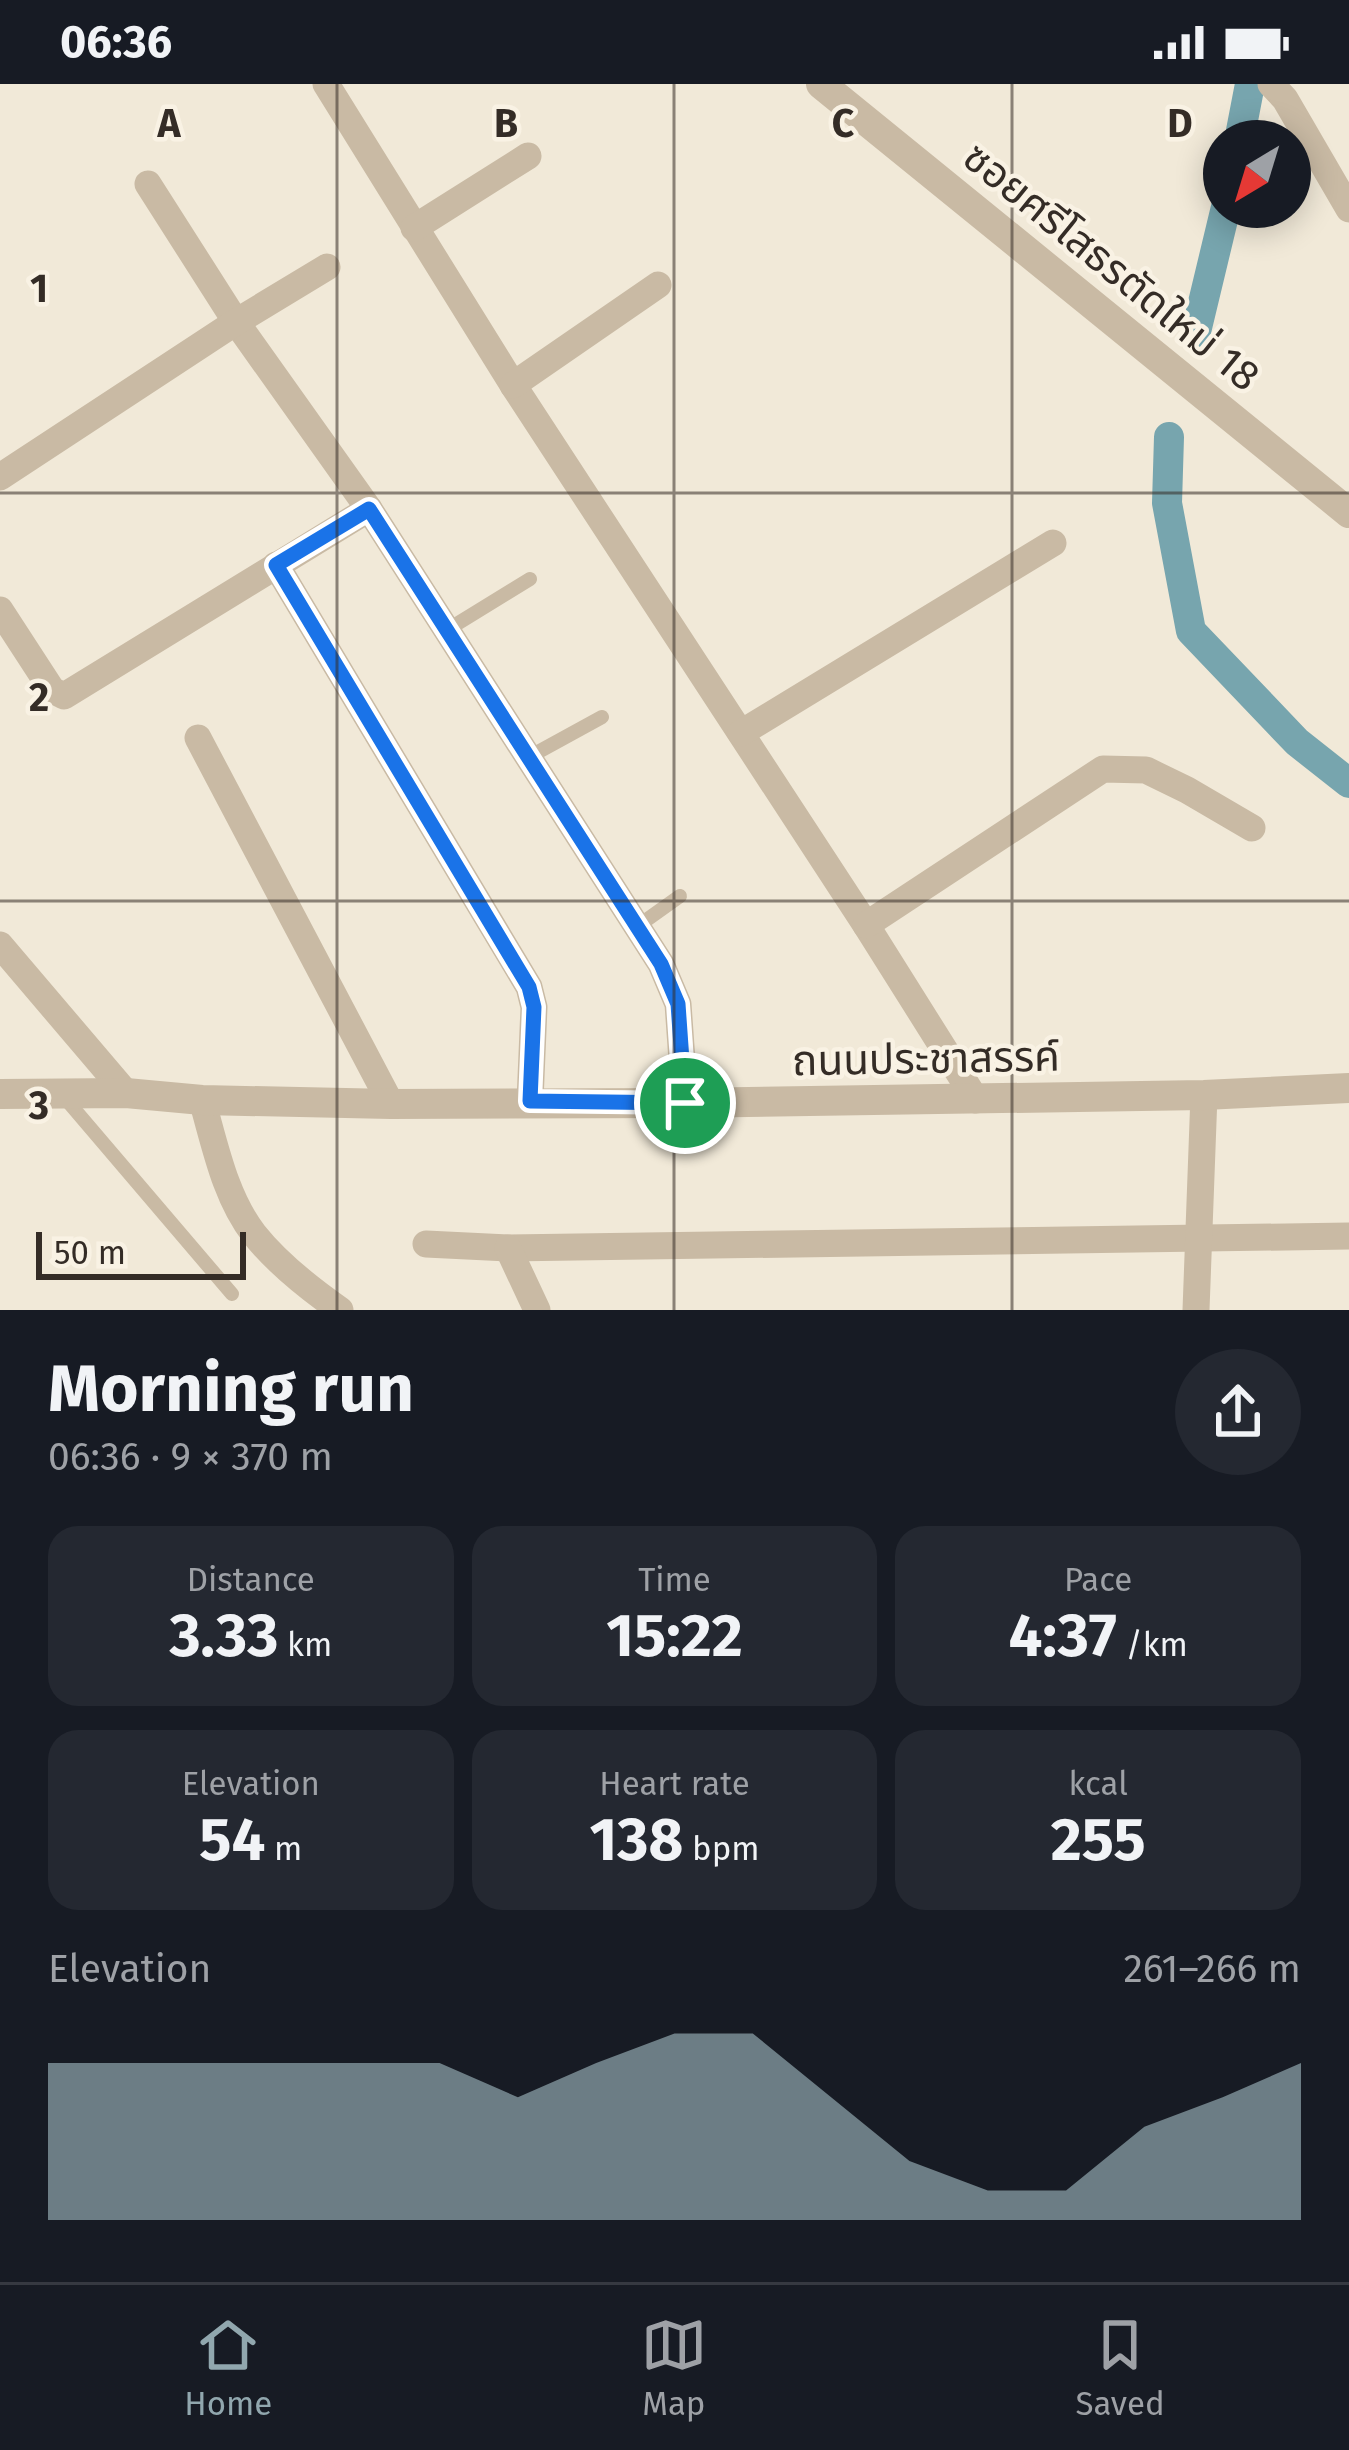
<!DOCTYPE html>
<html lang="en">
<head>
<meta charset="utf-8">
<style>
  body { margin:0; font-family:"Fira Sans","Noto Sans Thai",sans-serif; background:#242831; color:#f1f3f6; height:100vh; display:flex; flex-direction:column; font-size:45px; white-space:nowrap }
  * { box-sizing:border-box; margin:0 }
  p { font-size:39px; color:#9ea1a6 }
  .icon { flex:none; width:66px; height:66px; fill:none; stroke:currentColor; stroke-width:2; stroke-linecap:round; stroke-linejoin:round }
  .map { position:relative; height:1226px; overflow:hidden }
  .panel { display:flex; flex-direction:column; background:#171b24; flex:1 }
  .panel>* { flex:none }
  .needle { width:78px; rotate:218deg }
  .buttons { position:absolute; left:1203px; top:36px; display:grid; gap:24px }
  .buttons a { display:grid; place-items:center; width:108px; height:108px; border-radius:50%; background:#171b24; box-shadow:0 6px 30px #0003; font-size:60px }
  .scale { position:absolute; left:36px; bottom:30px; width:210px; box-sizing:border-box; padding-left:12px; border:6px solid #342c26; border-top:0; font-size:33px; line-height:42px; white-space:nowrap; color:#342c26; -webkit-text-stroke:9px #f9f2e4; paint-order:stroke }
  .pin { position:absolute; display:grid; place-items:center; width:102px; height:102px; color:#fff; margin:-51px; border:6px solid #fff; border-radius:50%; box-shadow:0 3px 12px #0007 }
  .round { display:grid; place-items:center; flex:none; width:126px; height:126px; border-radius:63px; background:#242831 }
  .headline { display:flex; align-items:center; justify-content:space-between; height:204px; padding:0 48px }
  h1 { font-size:66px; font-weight:700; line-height:90px }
  .figures { display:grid; grid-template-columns:repeat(3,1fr); gap:18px; height:204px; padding:12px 48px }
  .figures div { display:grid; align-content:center; border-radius:30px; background:#242831; text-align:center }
  .figures b { font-size:60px; font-weight:700 }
  .figures small { font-size:33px; font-weight:400 }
  .figures p { font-size:33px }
  .chart { height:336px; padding:24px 48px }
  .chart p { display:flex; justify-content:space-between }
  .chart svg { width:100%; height:216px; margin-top:12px; fill:#91a7ae; opacity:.7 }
  .status { display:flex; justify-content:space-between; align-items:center; height:84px; padding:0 60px; background:#171b24; direction:ltr }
  .status svg { height:33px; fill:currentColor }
  .tab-bar { display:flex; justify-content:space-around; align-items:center; height:168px; border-top:3px solid #363941; background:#171b24; font-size:33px; color:#9ea1a6 }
  .tab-bar a { display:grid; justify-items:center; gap:6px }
  .tab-bar .active { color:#91a7ae }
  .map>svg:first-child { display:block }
</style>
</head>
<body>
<div class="status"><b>06:36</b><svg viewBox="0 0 49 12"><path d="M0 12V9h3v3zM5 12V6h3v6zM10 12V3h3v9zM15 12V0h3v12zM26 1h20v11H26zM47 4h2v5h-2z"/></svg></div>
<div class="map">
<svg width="1349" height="1226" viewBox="0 0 1349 1226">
  <rect width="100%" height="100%" fill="#f1e9d8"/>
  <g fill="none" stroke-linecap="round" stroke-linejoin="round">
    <g stroke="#77a5ae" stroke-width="30">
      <path d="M1239,57L1250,0"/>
      <path d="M1195,252L1226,123"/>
      <path d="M1169,353L1167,419L1191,547L1297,658L1349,699"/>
    </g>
    <g stroke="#c9baa4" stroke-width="14">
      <path d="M447,546L530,495"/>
      <path d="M529,673L602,633"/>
      <path d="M638,842L680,812"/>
      <path d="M64,1013L232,1210"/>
    </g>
    <g stroke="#c9baa4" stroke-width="27">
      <path d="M326,0L513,301L866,841L976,1016"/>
      <path d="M1271,0L1285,15L1349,125"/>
      <path d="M148,100L236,238L369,425L661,880L678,920L685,1019"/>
      <path d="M414,144L528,72"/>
      <path d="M513,301L658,201"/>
      <path d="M0,393L236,238L327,183"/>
      <path d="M276,481L529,903L534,923L530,1017"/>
      <path d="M0,526L52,606L64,612L369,425"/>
      <path d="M741,649L1053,459"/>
      <path d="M198,654L391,1020"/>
      <path d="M866,841L1103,685L1146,686L1187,706L1252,744"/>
      <path d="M0,861L126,1009"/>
      <path d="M202,1016C215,1061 225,1113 254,1150C277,1179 310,1205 340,1226"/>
      <path d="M426,1160L508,1164L1349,1152"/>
      <path d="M508,1164L537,1226"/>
      <path d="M1196,1226L1204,1011"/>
    </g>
    <g stroke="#c9baa4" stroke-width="30">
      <path d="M821,0L1349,429"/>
      <path d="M0,1010L126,1009L202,1016L391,1020L685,1019L1204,1011L1349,1004"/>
    </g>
  </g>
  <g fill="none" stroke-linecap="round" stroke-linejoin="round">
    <defs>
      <path id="route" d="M369,425L661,880L678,920L685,1019L530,1017L534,923L529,903L276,481Z"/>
    </defs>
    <use href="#route" stroke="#fff" stroke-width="24"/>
    <use href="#route" stroke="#1a73e8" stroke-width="15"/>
  </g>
  <path fill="none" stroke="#342c26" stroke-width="3" stroke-opacity="0.55" d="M337,0V1226M674,0V1226M1012,0V1226M0,409H1349M0,817H1349"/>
  <g text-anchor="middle" stroke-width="9" stroke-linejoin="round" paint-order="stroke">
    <g font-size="42" fill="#342c26" stroke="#f9f2e4">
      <text transform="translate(1112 182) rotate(39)" y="15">ซอยศรีโสธรตัดใหม่ 18</text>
      <text transform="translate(926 974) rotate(-1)" y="15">ถนนประชาสรรค์</text>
    </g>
  </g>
  <g font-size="39" text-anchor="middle" font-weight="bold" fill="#342c26" stroke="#f9f2e4" stroke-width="9" stroke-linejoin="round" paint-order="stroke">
    <text x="169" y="53">A</text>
    <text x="506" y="53">B</text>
    <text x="843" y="53">C</text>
    <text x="1180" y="53">D</text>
    <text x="39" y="218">1</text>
    <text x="39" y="627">2</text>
    <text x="39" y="1035">3</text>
  </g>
</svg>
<div class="buttons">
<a><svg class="needle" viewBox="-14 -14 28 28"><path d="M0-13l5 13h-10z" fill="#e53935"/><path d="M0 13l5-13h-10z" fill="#9ea1a6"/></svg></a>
</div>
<div class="scale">50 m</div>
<div class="pin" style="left:685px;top:1019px;background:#1e9e55"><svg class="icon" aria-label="arrive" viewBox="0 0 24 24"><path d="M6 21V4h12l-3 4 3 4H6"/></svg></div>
</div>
<section class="panel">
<div class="headline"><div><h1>Morning run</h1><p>06:36 · 9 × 370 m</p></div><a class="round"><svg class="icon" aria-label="share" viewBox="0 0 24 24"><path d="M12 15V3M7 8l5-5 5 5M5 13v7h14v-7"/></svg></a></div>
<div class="figures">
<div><p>Distance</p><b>3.33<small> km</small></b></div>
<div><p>Time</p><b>15:22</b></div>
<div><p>Pace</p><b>4:37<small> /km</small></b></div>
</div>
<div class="figures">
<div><p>Elevation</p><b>54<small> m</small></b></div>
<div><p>Heart rate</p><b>138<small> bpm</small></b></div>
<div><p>kcal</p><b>255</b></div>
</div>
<div class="chart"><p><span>Elevation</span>261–266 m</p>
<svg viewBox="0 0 160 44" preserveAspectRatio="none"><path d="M0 44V12L10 12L20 12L30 12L40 12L50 12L60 19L70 12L80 6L90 6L100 19L110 32L120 38L130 38L140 25L150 19L160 12V44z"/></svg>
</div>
</section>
<nav class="tab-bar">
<a class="active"><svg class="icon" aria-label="home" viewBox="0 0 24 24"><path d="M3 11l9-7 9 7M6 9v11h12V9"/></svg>Home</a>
<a><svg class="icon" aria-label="map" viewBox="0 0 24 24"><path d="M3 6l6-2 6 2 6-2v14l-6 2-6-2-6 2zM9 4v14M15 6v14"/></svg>Map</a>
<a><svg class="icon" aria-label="saved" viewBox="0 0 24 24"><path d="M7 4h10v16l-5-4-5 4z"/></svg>Saved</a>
</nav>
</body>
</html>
